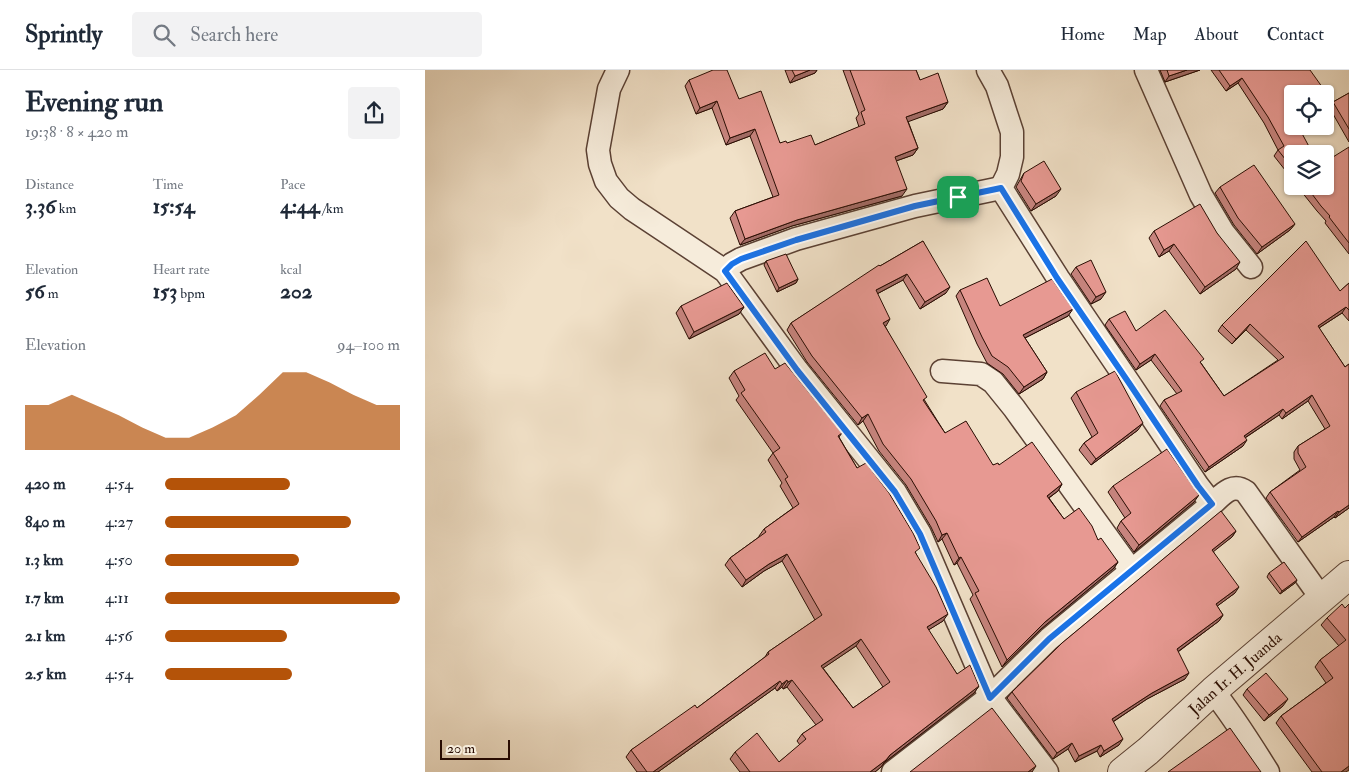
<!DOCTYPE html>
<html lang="en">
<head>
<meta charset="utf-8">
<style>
  body { margin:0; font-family:"IM FELL Double Pica",serif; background:#f2f2f3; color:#1f2937; height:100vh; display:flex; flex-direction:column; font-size:19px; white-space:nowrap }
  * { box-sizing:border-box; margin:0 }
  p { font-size:16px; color:#747a83 }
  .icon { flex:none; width:28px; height:28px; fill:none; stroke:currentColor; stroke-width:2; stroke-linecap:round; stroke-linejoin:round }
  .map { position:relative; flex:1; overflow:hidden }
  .panel { display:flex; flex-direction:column; background:#fff; width:425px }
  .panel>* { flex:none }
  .controls { position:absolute; left:859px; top:15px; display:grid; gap:10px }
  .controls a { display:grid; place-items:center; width:50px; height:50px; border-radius:5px; background:#fff; box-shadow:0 1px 4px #0004; font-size:25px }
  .scale { position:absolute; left:15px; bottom:12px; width:70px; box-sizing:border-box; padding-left:5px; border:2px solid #290c02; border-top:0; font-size:14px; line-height:18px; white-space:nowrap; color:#290c02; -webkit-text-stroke:4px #f6ecdb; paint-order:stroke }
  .pin { position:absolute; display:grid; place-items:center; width:42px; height:42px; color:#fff; margin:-21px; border-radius:10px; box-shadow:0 2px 8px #0006 }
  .round { display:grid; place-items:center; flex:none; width:52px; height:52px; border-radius:5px; background:#f2f2f3 }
  .overview { display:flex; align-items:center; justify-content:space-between; height:85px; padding:0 25px }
  h1 { font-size:28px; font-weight:800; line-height:38px }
  .figures { display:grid; grid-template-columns:repeat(3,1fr); gap:8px; height:85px; padding:5px 25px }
  .figures div { display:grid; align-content:center }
  .figures b { font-size:21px; font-weight:800 }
  .figures small { font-size:14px; font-weight:400 }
  .figures p { font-size:14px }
  .chart { height:140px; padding:10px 25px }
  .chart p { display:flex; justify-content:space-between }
  .chart svg { width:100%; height:90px; margin-top:5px; fill:#b45309; opacity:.7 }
  ul { padding:0 25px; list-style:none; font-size:16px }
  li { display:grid; grid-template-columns:80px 60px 1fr; align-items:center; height:38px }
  li i { height:12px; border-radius:6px; background:#b45309 }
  header { display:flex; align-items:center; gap:30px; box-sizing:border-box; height:70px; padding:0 25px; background:#fff; border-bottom:1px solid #e0e1e3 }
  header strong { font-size:24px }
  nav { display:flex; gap:28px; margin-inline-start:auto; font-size:18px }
  .search { width:350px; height:45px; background:#f2f2f3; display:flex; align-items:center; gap:12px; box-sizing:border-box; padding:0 18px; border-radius:5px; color:#747a83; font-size:19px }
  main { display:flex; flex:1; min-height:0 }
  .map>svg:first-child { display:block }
</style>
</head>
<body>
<header>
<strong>Sprintly</strong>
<div class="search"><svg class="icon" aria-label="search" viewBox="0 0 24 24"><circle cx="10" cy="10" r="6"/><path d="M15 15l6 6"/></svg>Search here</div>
<nav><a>Home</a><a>Map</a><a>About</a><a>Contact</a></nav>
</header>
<main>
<section class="panel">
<div class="overview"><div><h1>Evening run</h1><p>19:38 · 8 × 420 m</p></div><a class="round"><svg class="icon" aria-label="share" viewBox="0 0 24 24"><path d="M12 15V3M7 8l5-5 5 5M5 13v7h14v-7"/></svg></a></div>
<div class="figures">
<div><p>Distance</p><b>3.36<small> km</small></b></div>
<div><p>Time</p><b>15:54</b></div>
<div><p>Pace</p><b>4:44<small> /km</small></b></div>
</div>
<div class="figures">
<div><p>Elevation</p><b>56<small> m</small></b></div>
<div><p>Heart rate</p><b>153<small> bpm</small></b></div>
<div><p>kcal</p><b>202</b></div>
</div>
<div class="chart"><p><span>Elevation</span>94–100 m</p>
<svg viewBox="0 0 160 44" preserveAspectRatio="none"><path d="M0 44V22L10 22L20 17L30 22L40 27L50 33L60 38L70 38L80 33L90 27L100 17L110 6L120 6L130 11L140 17L150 22L160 22V44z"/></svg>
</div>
<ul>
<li><b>420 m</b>4:54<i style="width:53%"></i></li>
<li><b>840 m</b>4:27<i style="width:79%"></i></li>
<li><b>1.3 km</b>4:50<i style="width:57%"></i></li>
<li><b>1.7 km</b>4:11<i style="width:100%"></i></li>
<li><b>2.1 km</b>4:56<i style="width:52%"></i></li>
<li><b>2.5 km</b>4:54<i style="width:54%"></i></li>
</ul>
</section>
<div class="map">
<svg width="924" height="702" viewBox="0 0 924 702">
  <rect width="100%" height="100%" fill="#f1e1c8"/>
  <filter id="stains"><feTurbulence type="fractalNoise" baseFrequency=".004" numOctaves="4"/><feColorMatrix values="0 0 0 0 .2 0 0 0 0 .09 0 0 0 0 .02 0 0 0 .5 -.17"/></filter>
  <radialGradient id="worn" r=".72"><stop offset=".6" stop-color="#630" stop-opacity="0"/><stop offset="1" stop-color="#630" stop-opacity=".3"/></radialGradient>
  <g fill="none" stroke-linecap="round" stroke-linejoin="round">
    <defs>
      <g id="minor">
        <path d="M193,0L184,19L173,80L175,94L181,111L194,128L207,139L300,201L372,300L470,422L495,464L565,627L622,702"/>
        <path d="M563,0L572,16L587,62V87L583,104L576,118L633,208L704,313L773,416L787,434C797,425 807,412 821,422L897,529"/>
        <path d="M721,0L776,125L798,162L826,197"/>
        <path d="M300,201L307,194L316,189L371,169L490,136L576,118"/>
        <path d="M517,301L556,304L568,312L589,338L706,500"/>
        <path d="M788,621C809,647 826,675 843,702"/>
        <path d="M468,702L565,627L624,569L787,434"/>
      </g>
      <g id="tertiary">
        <path id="s1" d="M697,702L723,681L788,621L924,505"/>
      </g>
    </defs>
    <use href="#minor" stroke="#5b4134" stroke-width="25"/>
    <use href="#tertiary" stroke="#5b4134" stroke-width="30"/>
    <use href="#minor" stroke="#f6ecdb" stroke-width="22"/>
    <use href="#tertiary" stroke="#f6ecdb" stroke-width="28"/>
  </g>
  <g fill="#c7847e" stroke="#290c02" fill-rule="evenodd">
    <path d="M360,0H392L390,3L365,13Z"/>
    <path d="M418,0H491L495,10L523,32L518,39L483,51L493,78L488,85L471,91L477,126L367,156L315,175L305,148L310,141L348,127L325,66L301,75L287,38L271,44L260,16L264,10L314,29L355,73L390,75L434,57L431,48L434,44Z"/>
    <path d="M735,0H775L740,12Z"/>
    <path d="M786,0H885L868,24V110L849,86L853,80L839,53L813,13L801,21Z"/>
    <path d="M924,23V72L904,37L908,32Z"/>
    <path d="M924,77V184L900,153L901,151L892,141L872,116H900Z"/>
    <path d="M599,103L631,126L606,141L591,117Z"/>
    <path d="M795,117L870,154L865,160L832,184L809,155L790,123Z"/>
    <path d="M729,161L792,163L811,199L775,224L744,181L734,187L724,168Z"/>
    <path d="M498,171L521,223L495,239L478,210L452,224L461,256H460L500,331L520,363L568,395H574L637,414L633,421L624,428L639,449L673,470L693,492L689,498L616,559L577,597L545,529L548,525L532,493L529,495L517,469L513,472L506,457L481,415L454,381L438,351L433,355L382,292L362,260L366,253L455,196Z"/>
    <path d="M341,191L373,209L371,213L352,222L339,195Z"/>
    <path d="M651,197L676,229L666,234L646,204Z"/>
    <path d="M924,213V251L917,243L894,258L920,297L924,294V438L910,448L909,447L873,472L841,428L845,422L875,400L869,389V382L873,376L900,359L883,331L857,349L854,345L820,368L818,376L780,402L735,336L739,330L752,324L726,290L711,300L680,255L684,249L776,293L799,326L853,290L821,260L807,274L793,261L797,255L915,221Z"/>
    <path d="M535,220L575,236L643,246L600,268L622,302L618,309L594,324L578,304L562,293L552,274L531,226Z"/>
    <path d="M256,236L319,237L314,244L264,269L251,243Z"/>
    <path d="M350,299L417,363L414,367L432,398L491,484L518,551L503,560L532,604L554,616L549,623L460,692L456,697L450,702H315L305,689L310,682L354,692L375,675L372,671L377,664L391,655L362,617L358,619L357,617L352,621L350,618L233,702H212L201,687L206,680L272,638L340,587L343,582L390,550L357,491L339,501L317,517L300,495L305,488L334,467V466L339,459L368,438L355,416L357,413L343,390L348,383L311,330L314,326L304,308L309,301ZM431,576L458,617L428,638L398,598Z"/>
    <path d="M651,322L713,360L666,395L654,380L659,373L667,367L646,328Z"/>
    <path d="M688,416L769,432L709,482L692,458L696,451L700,448L683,422Z"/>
    <path d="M811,461L807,467L788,481L810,523L792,536L798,545L794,551L753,582L760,609L722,629L688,652L694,675L675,687L672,681L650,692L643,679L628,689L582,628L587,622Z"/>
    <path d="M844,503L872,510L870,513L855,524L842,507Z"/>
    <path d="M924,534L921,702H887L851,653L856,646L901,613L890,597L895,590L914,576L896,555L902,548L920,538Z"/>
    <path d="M822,619L858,636L839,651L818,625Z"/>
  </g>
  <g fill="#a26b66" stroke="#290c02">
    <path d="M385,0H392L390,3L365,13L370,6Z"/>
    <path d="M762,0H775L740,12L744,6Z"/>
    <path d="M817,8L813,13L801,21L805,16Z"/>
    <path d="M292,31L287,38L271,44L275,38Z"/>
    <path d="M523,32L518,39L477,54L481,47Z"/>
    <path d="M330,59L325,66L301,75L305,68Z"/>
    <path d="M493,78L488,85L465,93L470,87Z"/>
    <path d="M482,119L477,126L367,156L315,175L320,169L372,150Z"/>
    <path d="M636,119L631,126L606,141L611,134Z"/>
    <path d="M870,154L865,160L832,184L837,177Z"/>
    <path d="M749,174L744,181L734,187L739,180Z"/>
    <path d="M815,192L811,199L775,224L780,217Z"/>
    <path d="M482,204L478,210L446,227L451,220Z"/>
    <path d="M373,209L371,213L352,222L354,218Z"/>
    <path d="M525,217L521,223L495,239L500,232Z"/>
    <path d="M681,222L676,229L666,234L671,227Z"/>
    <path d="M319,237L314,244L264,269L269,262Z"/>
    <path d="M921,237L917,243L889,261L893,256Z"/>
    <path d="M648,239L643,246L594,271L598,265Z"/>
    <path d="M465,249L461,256L453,259L458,253Z"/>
    <path d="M825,254L821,260L807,274L811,269Z"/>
    <path d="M730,284L726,290L711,300L715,294Z"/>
    <path d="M622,302L618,309L594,324L599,317Z"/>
    <path d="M887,325L883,331L857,349L861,343Z"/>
    <path d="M858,339L854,345L815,371L819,366Z"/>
    <path d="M443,344L438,351L433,355L437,348Z"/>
    <path d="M718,353L713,360L666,395L671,389Z"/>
    <path d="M822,370L818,376L780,402L784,397Z"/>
    <path d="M637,414L633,421L618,432L622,426Z"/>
    <path d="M774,425L769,432L709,482L714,475Z"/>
    <path d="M924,435V438L910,448L914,442Z"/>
    <path d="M913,441L909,447L873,472L877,467Z"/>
    <path d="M811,461L807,467L783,486L787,480Z"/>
    <path d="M522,463L517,469L513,472L517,465Z"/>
    <path d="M362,484L357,491L339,501L317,517L321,510L344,494Z"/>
    <path d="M536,487L532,493L529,495L534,488Z"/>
    <path d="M693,492L689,498L616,559L577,597L582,590L620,552Z"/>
    <path d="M872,510L870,513L855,524L857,521Z"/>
    <path d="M814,517L810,523L787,540L791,534Z"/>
    <path d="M523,544L518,551L497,564L502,557Z"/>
    <path d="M798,545L794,551L747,586L752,579Z"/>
    <path d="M436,569L431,576L391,603L396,596Z"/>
    <path d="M764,603L760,609L722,629L683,655L687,649L727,623Z"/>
    <path d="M362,610L357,617L352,621L357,614Z"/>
    <path d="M367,610L362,617L358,619L363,612Z"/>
    <path d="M355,611L350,618L233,702H228Z"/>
    <path d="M554,616L549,623L460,692L465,685Z"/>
    <path d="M863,629L858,636L839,651L844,645Z"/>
    <path d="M698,669L694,675L675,687L679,681Z"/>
    <path d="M647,673L643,679L628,689L632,683Z"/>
    <path d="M676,675L672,681L650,692L654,686Z"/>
    <path d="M461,690L456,697L450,702H445Z"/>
    <path d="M611,696L607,702H603Z"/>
    <path d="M924,696V700L921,702H916Z"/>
  </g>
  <g fill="#e79992" stroke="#290c02" fill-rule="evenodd">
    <path d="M288,0H302L314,29L336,21L355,73L361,71L362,73L386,65L390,75L440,54L436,42L440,40L425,0H491L495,10L513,3L523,32L481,47L493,78L470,87L482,119L372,150L320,169L310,141L354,125L330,59L305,68L292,31L275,38L264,10Z"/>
    <path d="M367,0H385L370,6Z"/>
    <path d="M742,0H762L744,6Z"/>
    <path d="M794,0H885L900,21L896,24H868V43L866,44L868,46V56H873L888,84H868V99L853,80L859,76L843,47L817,8L805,16Z"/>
    <path d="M924,23V59L908,32Z"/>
    <path d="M924,77V173L904,147L905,146L896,136L881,116H900V92Z"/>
    <path d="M619,91L636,119L611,134L596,111L599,103Z"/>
    <path d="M829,95L870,154L837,177L813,148L795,117Z"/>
    <path d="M775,134L792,163L815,192L780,217L749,174L739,180L729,161Z"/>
    <path d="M498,171L525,217L500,232L482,204L451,220L465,249L458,253L502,327L498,330L520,363L541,351L568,395L573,393L574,395L607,372L637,414L622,426L639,449L654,438L667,456L673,470L676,468L693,492L620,552L582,590L550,523L554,521L536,487L534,488L522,463L517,465L511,451L486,409L458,374L443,344L437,348L387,286L366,253L454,195L455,196Z"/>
    <path d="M881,171L915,221L924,213V240L921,237L893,256L920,297L924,294V435L914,442L913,441L877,467L845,422L881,397L873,383V376L905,356L887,325L861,343L858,339L819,366L822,370L784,397L739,330L757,321L730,284L715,294L684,249L700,241L711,261L740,240L779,289L775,292L799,326L859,287L825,254L811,269L797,255Z"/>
    <path d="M361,184L373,209L354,218L341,191Z"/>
    <path d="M666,190L681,222L671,227L651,197Z"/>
    <path d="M562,208L575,236L627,209L648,239L598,265L622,302L599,317L583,297L567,286L557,267L535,220Z"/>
    <path d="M302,213L319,237L269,262L256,236Z"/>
    <path d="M340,283L350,299L360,293L417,363L413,366L432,398L441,393L464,423L488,463L495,478L490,482L511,517L523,544L502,557L532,604L545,595L554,616L465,685L461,690L445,702H325L310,682L332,663L354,692L381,669L377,664L398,650L367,610L363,612L362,610L357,614L355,611L228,702H222L206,680L270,635L272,638L344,584L343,582L397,545L362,484L344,494L321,510L305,488L341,462L339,459L374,434L360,409L363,407L348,383L355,378L316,323L320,320L309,301ZM436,569L465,612L428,638L396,596Z"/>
    <path d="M690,301L718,353L671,389L659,373L673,363L651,322Z"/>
    <path d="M742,379L774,425L714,475L696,451L706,443L688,416Z"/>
    <path d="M796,441L811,461L787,480L814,517L791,534L798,545L752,579L764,603L727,623L687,649L698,669L679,681L676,675L654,686L647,673L632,683L587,622L637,573Z"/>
    <path d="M859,492L872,510L857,521L844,503Z"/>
    <path d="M917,534L920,538L924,534V696L916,702H897L856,646L908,608L895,590L921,570L902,548Z"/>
    <path d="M841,603L863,629L844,645L822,619Z"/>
    <path d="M567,638L611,696L603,702H485Z"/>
    <path d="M805,658L836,702H743Z"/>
  </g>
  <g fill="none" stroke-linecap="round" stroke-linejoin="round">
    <defs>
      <path id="route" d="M576,118L632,208L704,313L773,416L787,434L624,569L565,628L495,464L470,422L372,300L300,201L307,194L316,189L371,170L490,136Z"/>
    </defs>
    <use href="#route" stroke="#fff" stroke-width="10"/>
    <use href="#route" stroke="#1a73e8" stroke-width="6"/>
  </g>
  <g text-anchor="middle" stroke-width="4" stroke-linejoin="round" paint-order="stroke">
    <g font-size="16" fill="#290c02" stroke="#f6ecdb">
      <text dy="6" stroke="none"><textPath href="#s1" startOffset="150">Jalan Ir. H. Juanda</textPath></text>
    </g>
  </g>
  <rect width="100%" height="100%" filter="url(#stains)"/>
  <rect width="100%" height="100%" fill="url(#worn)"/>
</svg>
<div class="controls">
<a><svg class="icon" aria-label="locate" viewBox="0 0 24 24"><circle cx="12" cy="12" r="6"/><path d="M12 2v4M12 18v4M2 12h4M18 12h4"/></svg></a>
<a><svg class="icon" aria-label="layers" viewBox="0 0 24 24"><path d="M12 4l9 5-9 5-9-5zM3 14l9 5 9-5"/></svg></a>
</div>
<div class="scale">20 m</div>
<div class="pin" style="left:533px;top:127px;background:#1e9e55"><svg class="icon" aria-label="arrive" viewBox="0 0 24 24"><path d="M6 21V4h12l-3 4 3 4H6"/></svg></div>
</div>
</main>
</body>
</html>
